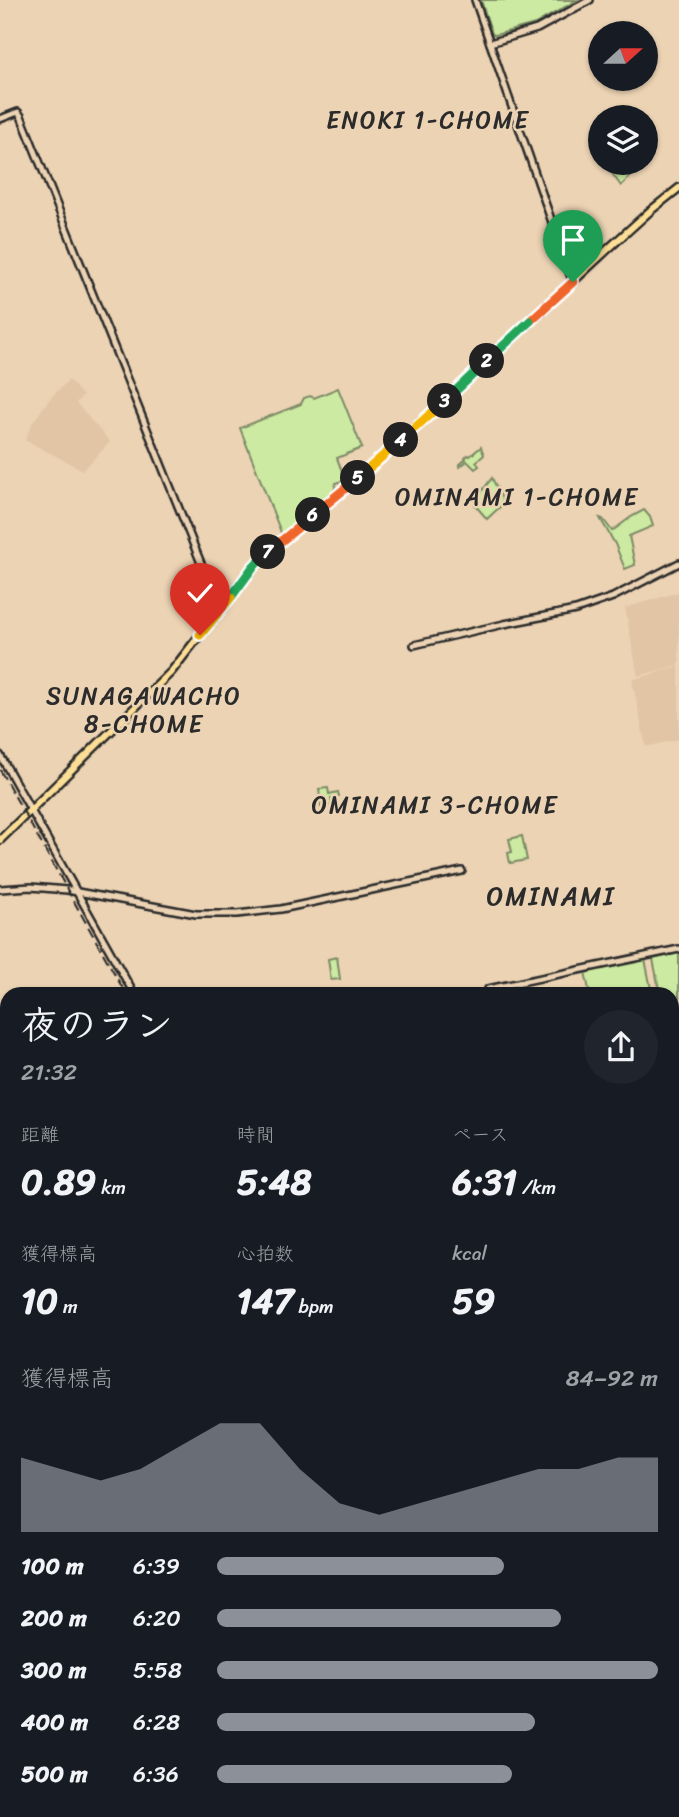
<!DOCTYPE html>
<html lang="ja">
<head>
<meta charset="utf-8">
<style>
  body { margin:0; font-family:Sriracha,"Klee One",sans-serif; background:#20242c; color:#f1f3f6; height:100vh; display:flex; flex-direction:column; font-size:26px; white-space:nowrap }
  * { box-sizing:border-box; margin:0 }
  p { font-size:23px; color:#9ea1a6 }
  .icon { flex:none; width:38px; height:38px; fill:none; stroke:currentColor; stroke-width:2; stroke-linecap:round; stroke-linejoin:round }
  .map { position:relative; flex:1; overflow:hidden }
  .details { position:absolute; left:0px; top:987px; width:679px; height:831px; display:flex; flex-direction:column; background:#171b24; border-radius:21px 21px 0 0; box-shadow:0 2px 5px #0004 }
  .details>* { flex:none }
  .needle { width:46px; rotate:69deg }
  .fabs { position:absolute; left:588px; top:21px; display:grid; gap:14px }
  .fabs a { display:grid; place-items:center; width:70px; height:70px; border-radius:50%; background:#171b24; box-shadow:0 2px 5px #0004; font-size:35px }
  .pin { position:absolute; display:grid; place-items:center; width:60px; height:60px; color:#fff; margin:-72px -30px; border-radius:50% 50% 50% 0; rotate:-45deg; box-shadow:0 0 7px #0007 }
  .pin .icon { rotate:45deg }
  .km { position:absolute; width:35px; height:35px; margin:-18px; border-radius:50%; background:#222; color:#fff; font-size:19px; line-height:35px; text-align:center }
  .round { display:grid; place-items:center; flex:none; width:74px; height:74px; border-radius:37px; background:#20242c }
  .headline { display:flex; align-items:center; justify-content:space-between; height:119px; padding:0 21px }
  h1 { font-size:38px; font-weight:800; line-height:52px }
  .figures { display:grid; grid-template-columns:repeat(3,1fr); gap:10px; height:119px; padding:7px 21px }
  .figures div { display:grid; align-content:center }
  .figures b { font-size:35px; font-weight:800 }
  .figures small { font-size:19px; font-weight:400 }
  .figures p { font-size:19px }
  .chart { height:196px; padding:14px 21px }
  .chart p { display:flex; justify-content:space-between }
  .chart svg { width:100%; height:126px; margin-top:7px; fill:#8c9099; opacity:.7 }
  ul { padding:0 21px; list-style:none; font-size:23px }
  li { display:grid; grid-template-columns:112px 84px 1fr; align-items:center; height:52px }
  li i { height:18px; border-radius:9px; background:#8c9099 }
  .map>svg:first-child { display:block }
</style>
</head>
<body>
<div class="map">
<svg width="679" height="1817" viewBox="0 0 679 1817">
  <rect width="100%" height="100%" fill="#ecd3b4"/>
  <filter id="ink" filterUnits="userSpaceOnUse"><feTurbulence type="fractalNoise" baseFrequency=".0143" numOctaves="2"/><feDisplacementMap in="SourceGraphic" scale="14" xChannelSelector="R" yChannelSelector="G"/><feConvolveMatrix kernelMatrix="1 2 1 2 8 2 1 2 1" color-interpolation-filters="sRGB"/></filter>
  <g filter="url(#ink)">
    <g fill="#e1c5a5">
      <path d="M69,380L83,396L76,403L110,442L83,470L25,440L33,422L51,397Z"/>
      <path d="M679,592V665L638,676L625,608Z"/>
      <path d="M679,666V739L646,747L632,680Z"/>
      <path d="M334,1811H356L357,1817H308Z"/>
      <path d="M607,1811H671L673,1817H590Z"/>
    </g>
    <g fill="#cceaa1" stroke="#7c8a66" stroke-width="2">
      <path d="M481,0H577L535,24L495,35L492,34Z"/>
      <path d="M618,163H627L632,175L621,186L609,169Z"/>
      <path d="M338,388L362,448L337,458L345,480L336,483L333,495L282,535L240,428L301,404L304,398L310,396L314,398Z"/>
      <path d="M481,447L484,455L476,462L479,466L475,469L467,461L460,467L459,465L466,459L465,458L468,455L470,456Z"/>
      <path d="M492,478L504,503L487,519L475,505L482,491Z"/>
      <path d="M644,510L650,517L653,526L629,536L635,565L625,569L615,544L600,518L603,519L612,531L631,517Z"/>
      <path d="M328,788L329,794L338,792L339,796L331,798L332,805L321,807L319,789Z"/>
      <path d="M522,836L527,860L510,863L508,853L512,852L509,839Z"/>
      <path d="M679,953V1079L672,1047V994H660L653,959Z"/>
      <path d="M337,957L340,979L331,980L328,959Z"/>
      <path d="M645,959L652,994H590L585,972Z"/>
      <path d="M679,1380V1443L672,1449V1385Z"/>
      <path d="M672,1526L679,1534V1574L672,1578Z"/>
      <path d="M679,1766V1817H673L671,1811L672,1768Z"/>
      <path d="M553,1811H607L590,1817H554Z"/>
    </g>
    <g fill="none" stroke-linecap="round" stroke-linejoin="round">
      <defs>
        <g id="secondary">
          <path d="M475,0L573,283"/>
          <path d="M490,43L537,29L590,0"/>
          <path d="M0,119L18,112L21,116L211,588L216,596L225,605"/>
          <path d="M414,645L504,624L576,610L613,597L679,563"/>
          <path d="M0,755L134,994"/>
          <path d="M0,889L31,887L67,890L196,914H237L281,909L462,871"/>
          <path d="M489,994L488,989L679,949"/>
          <path d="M672,1121L679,1120"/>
          <path d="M0,1396L7,1403"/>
          <path d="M672,1597L679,1616"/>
          <path d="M672,1680L679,1678"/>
          <path d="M672,1763L679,1761"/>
          <path d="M547,1811V1817"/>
        </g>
        <g id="primary">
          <path d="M0,840L171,672L253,567L265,554L344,490L435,410L608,249L650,211L679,188"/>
          <path d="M672,1581L679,1577"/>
          <path d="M672,1588L679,1584"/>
          <path d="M164,1817L178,1811"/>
          <path d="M184,1817L199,1811"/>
        </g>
      </defs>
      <use href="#secondary" stroke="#2b2b2b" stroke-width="10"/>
      <use href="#primary" stroke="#2b2b2b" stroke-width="11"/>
      <use href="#secondary" stroke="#ecd3b4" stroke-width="5"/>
      <use href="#primary" stroke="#fcde96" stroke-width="6"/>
      <g stroke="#2b2b2b" stroke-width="2" stroke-dasharray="10 5" stroke-linecap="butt">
        <path d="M0,770L126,994"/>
        <path d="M672,1586L679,1582"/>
        <path d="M531,1811L532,1817"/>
        <path d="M170,1817L185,1811"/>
      </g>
    </g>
  </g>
  <g fill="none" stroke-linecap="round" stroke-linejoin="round" filter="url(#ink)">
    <defs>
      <path id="split-1" d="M530,321L573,282"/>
      <path id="split-2" d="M487,361L530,321"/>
      <path id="split-3" d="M445,401L487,361"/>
      <path id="split-4" d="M401,440L445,401"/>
      <path id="split-5" d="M358,478L401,440"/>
      <path id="split-6" d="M313,515L358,478"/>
      <path id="split-7" d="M268,552L313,515"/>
      <path id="split-8" d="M231,597L253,567L268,552"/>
      <path id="split-9" d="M200,635L231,597"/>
    </defs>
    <use href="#split-1" stroke="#fff" stroke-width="14"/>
    <use href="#split-2" stroke="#fff" stroke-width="14"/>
    <use href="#split-3" stroke="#fff" stroke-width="14"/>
    <use href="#split-4" stroke="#fff" stroke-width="14"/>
    <use href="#split-5" stroke="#fff" stroke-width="14"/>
    <use href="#split-6" stroke="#fff" stroke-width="14"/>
    <use href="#split-7" stroke="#fff" stroke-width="14"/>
    <use href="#split-8" stroke="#fff" stroke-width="14"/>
    <use href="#split-9" stroke="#fff" stroke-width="14"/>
    <use href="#split-1" stroke="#f0652b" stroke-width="9"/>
    <use href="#split-2" stroke="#22a559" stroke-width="9"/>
    <use href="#split-3" stroke="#22a559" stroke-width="9"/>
    <use href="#split-4" stroke="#f5b400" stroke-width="9"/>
    <use href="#split-5" stroke="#f5b400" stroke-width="9"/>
    <use href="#split-6" stroke="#f0652b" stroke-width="9"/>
    <use href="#split-7" stroke="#f0652b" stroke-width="9"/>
    <use href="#split-8" stroke="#22a559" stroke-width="9"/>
    <use href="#split-9" stroke="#f5b400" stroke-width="9"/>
  </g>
  <g text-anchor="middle" stroke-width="5" stroke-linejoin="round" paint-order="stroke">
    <g font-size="24" letter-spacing="2" fill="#2b2b2b" stroke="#ecd3b4">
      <text x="428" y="128">ENOKI 1-CHOME</text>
      <text x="517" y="505">OMINAMI 1-CHOME</text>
      <text x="144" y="704">SUNAGAWACHO<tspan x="144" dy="28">8-CHOME</tspan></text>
      <text x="435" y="813">OMINAMI 3-CHOME</text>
    </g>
    <g font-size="26" letter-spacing="2" fill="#2b2b2b" stroke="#ecd3b4">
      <text x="551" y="905">OMINAMI</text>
    </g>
  </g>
</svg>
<div class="fabs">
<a><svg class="needle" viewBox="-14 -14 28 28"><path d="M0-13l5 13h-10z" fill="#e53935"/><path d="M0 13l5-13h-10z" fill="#9ea1a6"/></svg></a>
<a><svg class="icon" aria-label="layers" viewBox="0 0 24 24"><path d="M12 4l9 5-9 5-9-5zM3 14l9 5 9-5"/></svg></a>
</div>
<div class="pin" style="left:573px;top:282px;background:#1e9e55"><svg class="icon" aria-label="arrive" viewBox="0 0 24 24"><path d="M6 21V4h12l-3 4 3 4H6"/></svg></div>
<div class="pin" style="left:200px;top:635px;background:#d93025"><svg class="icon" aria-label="check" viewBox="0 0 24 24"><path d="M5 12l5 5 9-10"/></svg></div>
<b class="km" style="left:487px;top:361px">2</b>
<b class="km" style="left:445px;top:401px">3</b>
<b class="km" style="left:401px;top:440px">4</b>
<b class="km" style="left:358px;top:478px">5</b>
<b class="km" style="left:313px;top:515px">6</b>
<b class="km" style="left:268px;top:552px">7</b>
<section class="details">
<div class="headline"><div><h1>夜のラン</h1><p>21:32</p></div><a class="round"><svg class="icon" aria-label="share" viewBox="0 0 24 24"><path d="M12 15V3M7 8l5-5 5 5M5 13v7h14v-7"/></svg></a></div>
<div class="figures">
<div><p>距離</p><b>0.89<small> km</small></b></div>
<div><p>時間</p><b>5:48</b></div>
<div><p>ペース</p><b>6:31<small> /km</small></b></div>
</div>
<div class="figures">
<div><p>獲得標高</p><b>10<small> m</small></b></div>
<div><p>心拍数</p><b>147<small> bpm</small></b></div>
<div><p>kcal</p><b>59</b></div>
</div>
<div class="chart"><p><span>獲得標高</span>84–92 m</p>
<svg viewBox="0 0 160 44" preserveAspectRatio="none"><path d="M0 44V18L10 22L20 26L30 22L40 14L50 6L60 6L70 22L80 34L90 38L100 34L110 30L120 26L130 22L140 22L150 18L160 18V44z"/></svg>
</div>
<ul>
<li><b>100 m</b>6:39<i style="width:65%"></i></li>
<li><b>200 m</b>6:20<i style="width:78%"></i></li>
<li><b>300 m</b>5:58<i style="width:100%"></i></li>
<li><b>400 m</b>6:28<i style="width:72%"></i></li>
<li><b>500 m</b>6:36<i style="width:67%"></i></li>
</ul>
</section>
</div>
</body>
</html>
